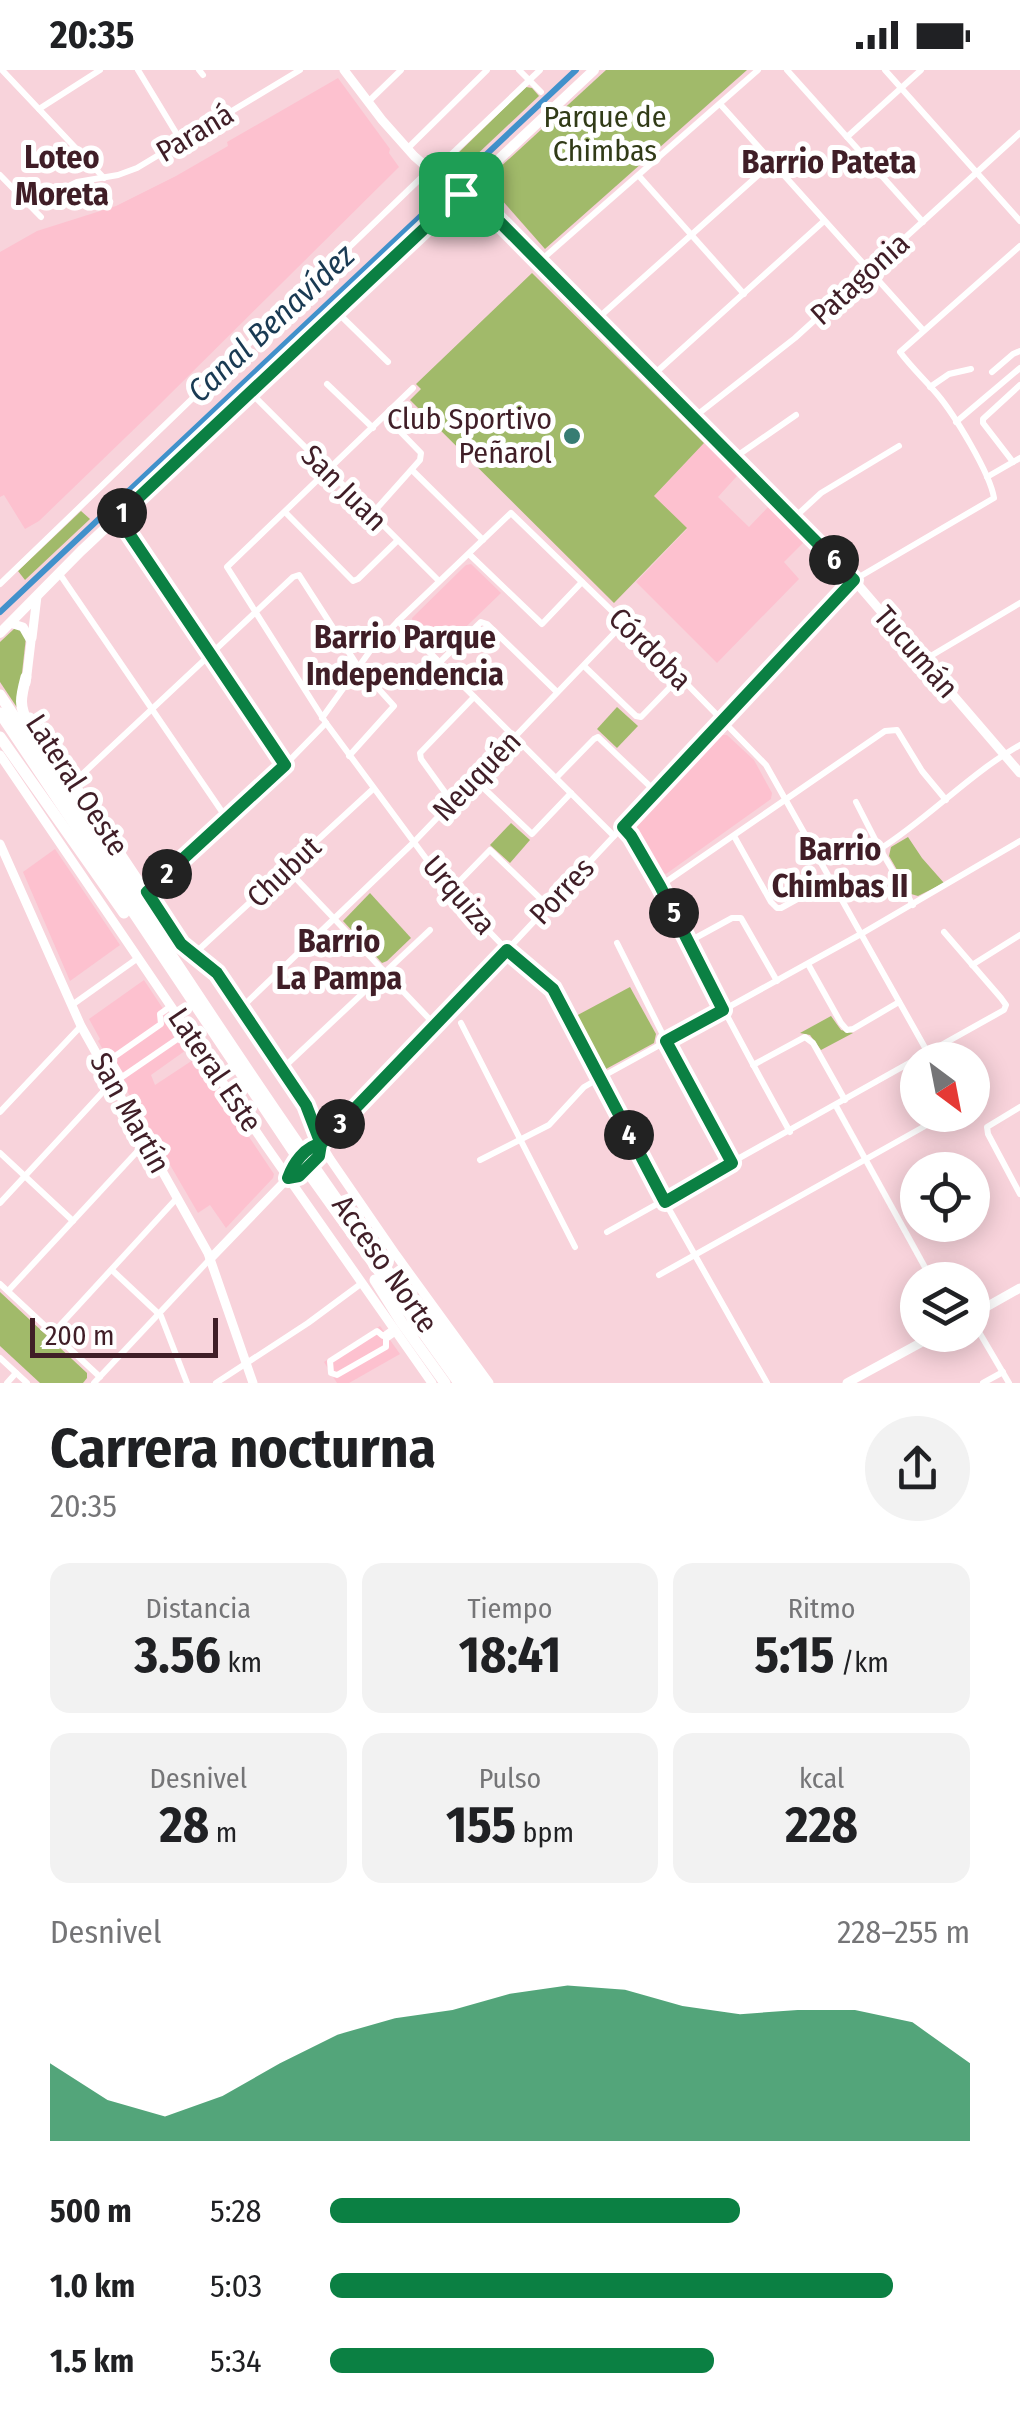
<!DOCTYPE html>
<html lang="es">
<head>
<meta charset="utf-8">
<style>
  body { margin:0; font-family:"Fira Sans Condensed",sans-serif; background:#f2f2f2; color:#202124; height:100vh; display:flex; flex-direction:column; font-size:38px; white-space:nowrap }
  * { box-sizing:border-box; margin:0 }
  p { font-size:32px; color:#757577 }
  .icon { flex:none; width:55px; height:55px; fill:none; stroke:currentColor; stroke-width:2; stroke-linecap:round; stroke-linejoin:round }
  .map { position:relative; height:1313px; overflow:hidden }
  .side { display:flex; flex-direction:column; background:#fff; flex:1 }
  .side>* { flex:none }
  .needle { width:65px; rotate:148deg }
  .fabs { position:absolute; left:900px; top:972px; display:grid; gap:20px }
  .fabs a { display:grid; place-items:center; width:90px; height:90px; border-radius:50%; background:#fff; box-shadow:0 5px 25px #0003; font-size:50px }
  .scale { position:absolute; left:30px; bottom:25px; width:188px; box-sizing:border-box; padding-left:10px; border:5px solid #401e27; border-top:0; font-size:28px; line-height:35px; white-space:nowrap; color:#401e27; -webkit-text-stroke:8px #fff; paint-order:stroke }
  .pin { position:absolute; display:grid; place-items:center; width:85px; height:85px; color:#fff; margin:-42px; border-radius:20px; box-shadow:0 5px 15px #0006 }
  .km { position:absolute; width:50px; height:50px; margin:-25px; border-radius:50%; background:#222; color:#fff; font-size:28px; line-height:50px; text-align:center }
  .round { display:grid; place-items:center; flex:none; width:105px; height:105px; border-radius:52px; background:#f2f2f2 }
  .summary { display:flex; align-items:center; justify-content:space-between; height:170px; padding:0 50px }
  h1 { font-size:55px; font-weight:700; line-height:75px }
  .figures { display:grid; grid-template-columns:repeat(3,1fr); gap:15px; height:170px; padding:10px 50px }
  .figures div { display:grid; align-content:center; border-radius:20px; background:#f2f2f2; text-align:center }
  .figures b { font-size:50px; font-weight:700 }
  .figures small { font-size:28px; font-weight:400 }
  .figures p { font-size:28px }
  .chart { height:280px; padding:20px 50px }
  .chart p { display:flex; justify-content:space-between }
  .chart svg { width:100%; height:180px; margin-top:10px; fill:#0b8043; opacity:.7 }
  ul { padding:0 50px; list-style:none; font-size:32px }
  li { display:grid; grid-template-columns:160px 120px 1fr; align-items:center; height:75px }
  li i { height:25px; border-radius:12px; background:#0b8043 }
  .status { display:flex; justify-content:space-between; align-items:center; height:70px; padding:0 50px; background:#fff; direction:ltr }
  .status svg { height:28px; fill:currentColor }
  .map>svg:first-child { display:block }
</style>
</head>
<body>
<div class="status"><b>20:35</b><svg viewBox="0 0 49 12"><path d="M0 12V9h3v3zM5 12V6h3v6zM10 12V3h3v9zM15 12V0h3v12zM26 1h20v11H26zM47 4h2v5h-2z"/></svg></div>
<div class="map">
<svg width="1020" height="1313" viewBox="0 0 1020 1313">
  <rect width="100%" height="100%" fill="#f8d3db"/>
  <g fill="#fdc1cf">
    <path d="M338,8L390,79L389,83L399,97L154,340L39,451L25,459L4,425L0,427V182L37,161L116,136L176,106L228,76L227,72Z"/>
    <path d="M704,373L737,406L718,427L749,457L770,435L805,471L784,492L799,509L717,593L636,512L687,459L653,427Z"/>
    <path d="M471,494L501,523L444,578H438L413,553L412,548L466,495Z"/>
    <path d="M722,665H727L754,690L772,723L771,729L666,804L660,802L637,763V755Z"/>
    <path d="M55,779L120,875L70,911L23,802Z"/>
    <path d="M144,910L189,978L151,1005L155,1015L196,988L274,1104L273,1108L226,1158L210,1135L198,1143L98,971L100,969L89,949Z"/>
    <path d="M380,1256L400,1284L349,1313H337L324,1292Z"/>
  </g>
  <g fill="#a1ba6a">
    <path d="M606,0H747L545,179L485,111Z"/>
    <path d="M526,17L532,18L539,26L452,108L446,102V95Z"/>
    <path d="M532,203L704,373L654,426L687,458L614,533L410,330L421,319L416,314Z"/>
    <path d="M81,441L90,449L25,510L18,501Z"/>
    <path d="M15,558L21,559L26,567L18,639L0,612V572Z"/>
    <path d="M617,637L638,656L617,678L597,659Z"/>
    <path d="M511,753L530,770L510,793L490,775Z"/>
    <path d="M908,767L922,788L944,813L918,826L911,824L889,786L891,777Z"/>
    <path d="M370,823L411,868L387,891L382,893L343,851Z"/>
    <path d="M630,917L656,964L654,973L606,999L599,995L574,947Z"/>
    <path d="M831,946L841,960L853,963L821,980L810,965L800,963Z"/>
    <path d="M0,1222L87,1303V1308L83,1313H40L0,1276Z"/>
  </g>
  <g fill="none" stroke-linecap="round" stroke-linejoin="round">
    <path stroke="#4191cb" stroke-width="6" d="M0,542L576,0"/>
    <g stroke="#fff" stroke-width="6">
      <path d="M2,0L104,108"/>
      <path d="M138,0L181,71"/>
      <path d="M199,0L203,5"/>
      <path d="M519,0L541,22"/>
      <path d="M787,0L923,152"/>
      <path d="M885,0L1020,151"/>
      <path d="M368,32L401,0"/>
      <path d="M720,34L923,260"/>
      <path d="M39,39L100,0"/>
      <path d="M847,67L921,0"/>
      <path d="M407,79L487,0"/>
      <path d="M0,105L41,147"/>
      <path d="M639,106L744,224"/>
      <path d="M30,135L77,112L118,105L137,98L300,0"/>
      <path d="M539,192L758,0"/>
      <path d="M337,242L388,292"/>
      <path d="M597,249L773,92"/>
      <path d="M992,302L1013,284L1020,281"/>
      <path d="M652,306L824,151"/>
      <path d="M327,314L373,358"/>
      <path d="M930,317L949,304L971,299"/>
      <path d="M413,318L227,497L326,653L450,821L507,880L553,919L665,1132L767,1313"/>
      <path d="M251,323L439,511"/>
      <path d="M693,348L795,268L1020,63"/>
      <path d="M956,352L1020,298"/>
      <path d="M734,388L796,345"/>
      <path d="M1013,392L983,353V349L1020,315"/>
      <path d="M413,401L483,470"/>
      <path d="M987,407L1020,388"/>
      <path d="M285,442L353,511L358,509L397,471"/>
      <path d="M371,445L420,390L421,383L385,346"/>
      <path d="M118,448L285,695"/>
      <path d="M794,448L821,423L899,376"/>
      <path d="M469,484L542,554L582,512"/>
      <path d="M59,503L227,749"/>
      <path d="M0,514L423,106L437,98L540,0"/>
      <path d="M398,551L614,766"/>
      <path d="M924,590L1020,533"/>
      <path d="M439,593L481,552L487,554L557,622"/>
      <path d="M584,596L636,646L641,647L680,607"/>
      <path d="M322,648L370,581L398,551L511,443L680,607L766,695L928,983"/>
      <path d="M556,708L594,669L598,667L656,722"/>
      <path d="M474,709L532,764L571,723"/>
      <path d="M74,712L293,507L299,505L357,595L394,636L349,686"/>
      <path d="M452,732L421,689L420,683L474,627"/>
      <path d="M856,732L880,779L913,835"/>
      <path d="M623,757C651,787 669,835 688,871C721,935 755,999 790,1062"/>
      <path d="M734,766L771,832L777,838H781L830,811"/>
      <path d="M880,779C929,748 969,704 1020,675"/>
      <path d="M287,799L436,956"/>
      <path d="M660,816L885,661L897,660L922,701L946,730"/>
      <path d="M450,821L490,780L548,836"/>
      <path d="M147,822L285,695L326,653"/>
      <path d="M688,872L732,848H741L777,911"/>
      <path d="M617,873L666,971L732,1093"/>
      <path d="M194,884L373,719"/>
      <path d="M808,894L841,953L847,960L853,959L899,932"/>
      <path d="M972,895L1020,865"/>
      <path d="M72,935L138,888"/>
      <path d="M171,936L160,944L161,954L111,989L122,1007L189,961"/>
      <path d="M241,938L414,772L624,553"/>
      <path d="M461,953L575,1177"/>
      <path d="M753,995L805,967L813,973L845,1030"/>
      <path d="M282,999L430,860"/>
      <path d="M836,1036L932,1210"/>
      <path d="M1020,1037L987,1057L988,1064L1020,1124"/>
      <path d="M0,1042L81,956"/>
      <path d="M321,1074L436,956L854,510L994,428C990,403 954,344 937,324C925,310 911,297 900,282L1020,176"/>
      <path d="M0,1083L73,1151"/>
      <path d="M480,1090L549,1055L584,1017L598,1009L861,864L1020,771"/>
      <path d="M0,1133L112,1012"/>
      <path d="M607,1162L1004,940L1006,935L1001,928L944,862"/>
      <path d="M112,1200L161,1246L187,1313"/>
      <path d="M659,1205L934,1051"/>
      <path d="M0,1214L100,1307"/>
      <path d="M8,1221L146,1072"/>
      <path d="M972,1250L1009,1313"/>
      <path d="M393,1259L383,1266L377,1261L330,1291L331,1303L337,1305L386,1277V1269L396,1262"/>
      <path d="M53,1263L177,1128"/>
      <path d="M0,1288L27,1313"/>
      <path d="M7,1313L16,1303"/>
      <path d="M94,1313L209,1190"/>
      <path d="M216,1313L308,1253L362,1213"/>
      <path d="M983,1313L1003,1302"/>
    </g>
    <g stroke="#fff" stroke-width="9">
      <path d="M344,0L382,50L414,86L453,120L476,129L854,510L1020,703"/>
      <path d="M10,553L23,557L31,571L26,613"/>
      <path d="M32,568L37,526"/>
      <path d="M30,647L181,874L217,903L303,1030L321,1074L330,1089L396,1185L489,1313"/>
      <path d="M0,685L266,1076L432,1313"/>
      <path d="M0,774L81,956L208,1183L253,1313"/>
      <path d="M288,1108C305,1105 319,1090 321,1074"/>
      <path d="M210,1189L288,1108L292,1096L312,1075L321,1074"/>
      <path d="M972,1245L1020,1218"/>
      <path d="M847,1313L935,1265"/>
    </g>
    <path stroke="#fff" stroke-width="10" d="M0,563L81,481L594,0"/>
    <g stroke="#fff" stroke-width="11">
      <path d="M26,607C21,626 18,637 29,654"/>
      <path d="M0,625C153,856 302,1092 471,1313"/>
      <path d="M0,643L295,1084L459,1313"/>
      <path d="M0,667L124,843"/>
      <path d="M58,699L153,842"/>
      <path d="M375,1210L402,1253L445,1313"/>
      <path d="M426,1242L482,1313"/>
    </g>
  </g>
  <g fill="none" stroke-linecap="round" stroke-linejoin="round">
    <defs>
      <path id="route" d="M461,124L118,447L285,695L147,822L181,874L217,903L306,1035L321,1074L319,1086L299,1106L288,1108C293,1094 305,1076 321,1074L507,880L553,919L665,1132L732,1093L666,971L723,940L660,816L631,766L623,757L854,510L476,128L461,124"/>
    </defs>
    <use href="#route" stroke="#fff" stroke-width="20"/>
    <use href="#route" stroke="#0b8043" stroke-width="12"/>
  </g>
  <circle fill="#377d73" stroke="#fff" stroke-width="4" cx="572" cy="366" r="10"/>
  <g text-anchor="middle" stroke-width="10" stroke-linejoin="round" paint-order="stroke">
    <g font-size="30" fill="#313b17" stroke="#fff">
      <text x="605" y="57">Parque de<tspan x="605" dy="34">Chimbas</tspan></text>
    </g>
    <g font-size="30" fill="#401e27" stroke="#fff">
      <text transform="translate(195 63) rotate(-31)" y="10">Paraná</text>
      <text transform="translate(860 209) rotate(-42)" y="10">Patagonia</text>
      <text transform="translate(344 418) rotate(45)" y="10">San Juan</text>
      <text transform="translate(650 579) rotate(45)" y="10">Córdoba</text>
      <text transform="translate(916 582) rotate(49)" y="10">Tucumán</text>
      <text transform="translate(477 706) rotate(-46)" y="10">Neuquén</text>
      <text transform="translate(77 715) rotate(57)" y="10">Lateral Oeste</text>
      <text transform="translate(284 802) rotate(-43)" y="10">Chubut</text>
      <text transform="translate(562 821) rotate(-47)" y="10">Porres</text>
      <text transform="translate(459 825) rotate(49)" y="10">Urquiza</text>
      <text transform="translate(215 1000) rotate(56)" y="10">Lateral Este</text>
      <text transform="translate(130 1043) rotate(61)" y="10">San Martín</text>
      <text transform="translate(385 1194) rotate(55)" y="10">Acceso Norte</text>
    </g>
    <g font-size="30" fill="#401e27" stroke="#fff" text-anchor="end">
      <text x="552" y="359">Club Sportivo<tspan x="552" dy="34">Peñarol</tspan></text>
    </g>
    <g font-size="32" font-weight="bold" fill="#401e27" stroke="#fff">
      <text x="62" y="98">Loteo<tspan x="62" dy="37">Moreta</tspan></text>
      <text x="829" y="103">Barrio Pateta</text>
      <text x="405" y="578">Barrio Parque<tspan x="405" dy="37">Independencia</tspan></text>
      <text x="840" y="790">Barrio<tspan x="840" dy="37">Chimbas II</tspan></text>
      <text x="339" y="882">Barrio<tspan x="339" dy="37">La Pampa</tspan></text>
    </g>
    <g font-size="32" font-style="italic" fill="#193a53" stroke="#fff">
      <text transform="translate(271 253) rotate(-43)" y="11">Canal Benavídez</text>
    </g>
  </g>
</svg>
<div class="fabs">
<a><svg class="needle" viewBox="-14 -14 28 28"><path d="M0-13l5 13h-10z" fill="#e53935"/><path d="M0 13l5-13h-10z" fill="#757577"/></svg></a>
<a><svg class="icon" aria-label="locate" viewBox="0 0 24 24"><circle cx="12" cy="12" r="6"/><path d="M12 2v4M12 18v4M2 12h4M18 12h4"/></svg></a>
<a><svg class="icon" aria-label="layers" viewBox="0 0 24 24"><path d="M12 4l9 5-9 5-9-5zM3 14l9 5 9-5"/></svg></a>
</div>
<div class="scale">200 m</div>
<div class="pin" style="left:461px;top:124px;background:#1e9e55"><svg class="icon" aria-label="arrive" viewBox="0 0 24 24"><path d="M6 21V4h12l-3 4 3 4H6"/></svg></div>
<b class="km" style="left:122px;top:443px">1</b>
<b class="km" style="left:167px;top:804px">2</b>
<b class="km" style="left:340px;top:1054px">3</b>
<b class="km" style="left:629px;top:1065px">4</b>
<b class="km" style="left:674px;top:843px">5</b>
<b class="km" style="left:834px;top:490px">6</b>
</div>
<section class="side">
<div class="summary"><div><h1>Carrera nocturna</h1><p>20:35</p></div><a class="round"><svg class="icon" aria-label="share" viewBox="0 0 24 24"><path d="M12 15V3M7 8l5-5 5 5M5 13v7h14v-7"/></svg></a></div>
<div class="figures">
<div><p>Distancia</p><b>3.56<small> km</small></b></div>
<div><p>Tiempo</p><b>18:41</b></div>
<div><p>Ritmo</p><b>5:15<small> /km</small></b></div>
</div>
<div class="figures">
<div><p>Desnivel</p><b>28<small> m</small></b></div>
<div><p>Pulso</p><b>155<small> bpm</small></b></div>
<div><p>kcal</p><b>228</b></div>
</div>
<div class="chart"><p><span>Desnivel</span>228–255 m</p>
<svg viewBox="0 0 160 44" preserveAspectRatio="none"><path d="M0 44V25L10 34L20 38L30 33L40 25L50 18L60 14L70 12L80 8L90 6L100 7L110 11L120 13L130 12L140 12L150 15L160 25V44z"/></svg>
</div>
<ul>
<li><b>500 m</b>5:28<i style="width:64%"></i></li>
<li><b>1.0 km</b>5:03<i style="width:88%"></i></li>
<li><b>1.5 km</b>5:34<i style="width:60%"></i></li>
</ul>
</section>
</body>
</html>
